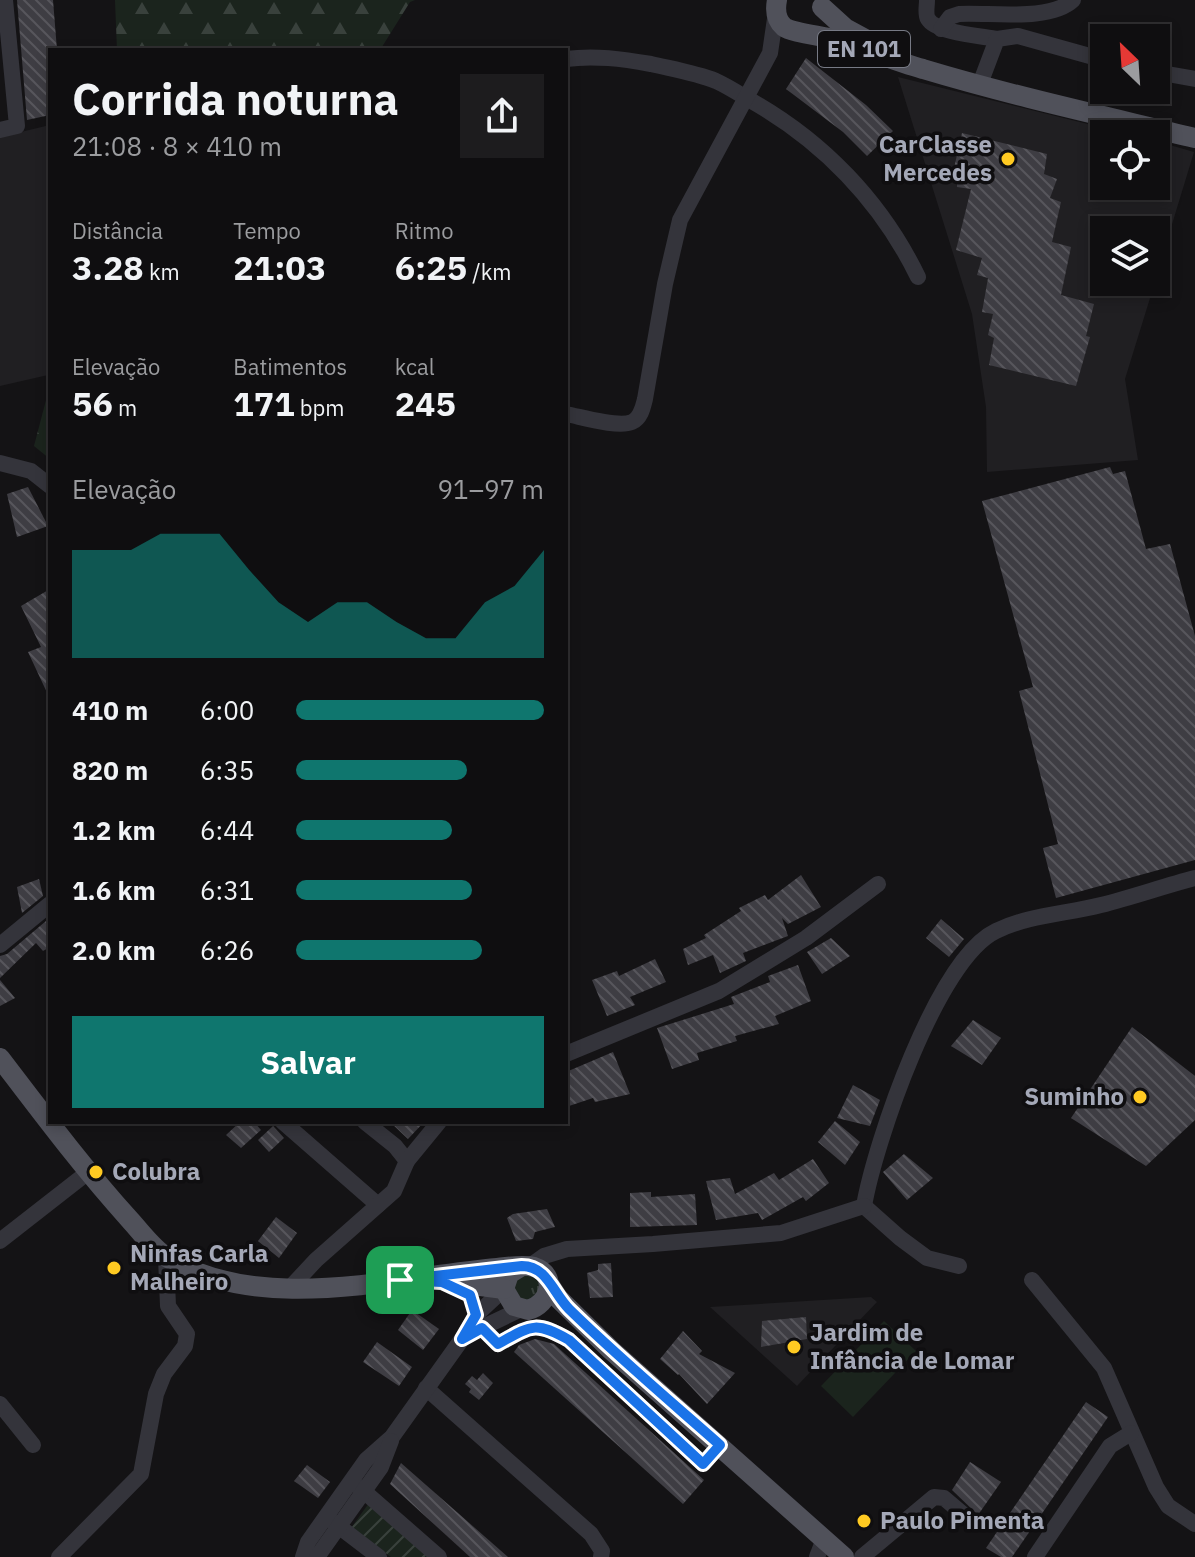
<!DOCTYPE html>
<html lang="pt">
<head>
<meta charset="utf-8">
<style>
  body { margin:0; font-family:"IBM Plex Sans",sans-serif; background:#1d1c1e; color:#f1f3f6; height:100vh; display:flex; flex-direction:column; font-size:30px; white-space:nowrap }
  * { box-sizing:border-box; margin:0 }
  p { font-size:26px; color:#9b9c9f }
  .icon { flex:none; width:44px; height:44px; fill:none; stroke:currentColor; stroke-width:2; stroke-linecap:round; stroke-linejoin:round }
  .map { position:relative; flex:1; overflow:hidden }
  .side { position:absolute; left:48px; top:48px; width:520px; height:1076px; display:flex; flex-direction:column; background:#0f0e10; border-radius:0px; box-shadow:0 4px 12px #0003,0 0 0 2px #2f2e30 }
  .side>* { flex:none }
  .needle { width:52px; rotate:335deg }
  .controls { position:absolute; left:1090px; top:24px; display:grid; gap:16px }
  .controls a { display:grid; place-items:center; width:80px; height:80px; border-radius:0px; background:#0f0e10; box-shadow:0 4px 12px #0003,0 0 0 2px #2f2e30; font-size:40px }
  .pin { position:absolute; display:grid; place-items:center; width:68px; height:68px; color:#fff; margin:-34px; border-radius:16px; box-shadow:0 4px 12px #0006 }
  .round { display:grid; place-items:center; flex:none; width:84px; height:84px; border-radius:0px; background:#1d1c1e }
  .head { display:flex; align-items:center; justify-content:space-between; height:136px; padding:0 24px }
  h1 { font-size:44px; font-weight:700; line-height:60px }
  .stats { display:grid; grid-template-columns:repeat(3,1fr); gap:12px; height:136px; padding:8px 24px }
  .stats div { display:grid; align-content:center }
  .stats b { font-size:34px; font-weight:700 }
  .stats small { font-size:22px; font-weight:400 }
  .stats p { font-size:22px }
  .chart { height:224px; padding:16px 24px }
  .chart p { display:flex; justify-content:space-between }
  .chart svg { width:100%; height:144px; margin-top:8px; fill:#0f766e; opacity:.7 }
  .button { display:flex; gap:16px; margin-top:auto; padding:16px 24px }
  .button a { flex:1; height:92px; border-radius:0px; background:#0f766e; color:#fff; font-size:32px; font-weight:700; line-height:92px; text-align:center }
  ul { padding:0 24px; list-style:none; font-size:26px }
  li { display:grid; grid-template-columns:128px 96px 1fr; align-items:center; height:60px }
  li i { height:20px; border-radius:10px; background:#0f766e }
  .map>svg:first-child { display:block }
</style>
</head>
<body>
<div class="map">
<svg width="1195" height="1557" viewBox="0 0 1195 1557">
  <defs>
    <pattern id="grass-tufts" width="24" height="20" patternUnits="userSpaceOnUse" patternTransform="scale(2)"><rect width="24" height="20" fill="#1b241d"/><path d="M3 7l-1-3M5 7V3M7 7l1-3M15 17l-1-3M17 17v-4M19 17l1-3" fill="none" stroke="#39413c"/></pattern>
    <pattern id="forest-firs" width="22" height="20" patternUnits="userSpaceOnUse" patternTransform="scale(2)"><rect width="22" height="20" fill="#1b241d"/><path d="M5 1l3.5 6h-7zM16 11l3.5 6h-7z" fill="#39413c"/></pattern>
    <pattern id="garden-furrows" width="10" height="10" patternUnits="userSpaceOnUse" patternTransform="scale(2)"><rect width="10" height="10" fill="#1b241d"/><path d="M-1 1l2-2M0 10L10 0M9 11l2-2" fill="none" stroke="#39413c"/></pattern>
    <pattern id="building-back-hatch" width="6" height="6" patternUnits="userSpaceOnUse" patternTransform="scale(2)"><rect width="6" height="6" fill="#3e3d43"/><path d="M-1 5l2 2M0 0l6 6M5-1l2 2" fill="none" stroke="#57565c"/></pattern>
  </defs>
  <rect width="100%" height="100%" fill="#141315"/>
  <g fill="#201f22">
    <path d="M898,77L1128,134H1104V186H1156V141L1194,152L1156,277V230H1104V282H1155L1125,379L1138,460L987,472L986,407L972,314Z"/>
    <path d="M50,125V367L48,375L0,386V137Z"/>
    <path d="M871,1297L877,1302L797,1386L710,1307Z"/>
  </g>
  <path fill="url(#grass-tufts)" d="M520,1275L537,1277L541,1290L527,1302L514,1295V1281Z"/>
  <g fill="url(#forest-firs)">
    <path d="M115,0H415L410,2L380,50H117Z"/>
    <path d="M50,385V459L34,446Z"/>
  </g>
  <path fill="url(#garden-furrows)" d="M369,1503L431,1557H391L351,1528Z"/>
  <path fill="#1b241d" d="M884,1321L916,1351L853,1417L821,1386Z"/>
  <g fill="url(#building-back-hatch)">
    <path d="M17,0H53L57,50H50V115L27,120Z"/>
    <path d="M806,58L866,105L893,131L867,156L843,132L786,89Z"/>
    <path d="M962,133L1047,154L1044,174L1057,179L1050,198L1061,202L1052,242L1071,247L1061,295L1094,304L1086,336L1090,337L1076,386L989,365L994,338L988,335L993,314L982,312L988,278L977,275L982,258L956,250L971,189L957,187V178L952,177Z"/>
    <path d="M1110,467L1113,474L1125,471L1146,549L1170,544L1195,636V860L1056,898L1043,848L1058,844L1019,691L1033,687L982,501Z"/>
    <path d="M28,487L48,526L17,537L7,494Z"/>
    <path d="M50,589V699L28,652L41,647L21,606Z"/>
    <path d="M801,875L821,907L788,924L782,918L788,936L743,953L746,961L720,973L713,955L688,965L683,949L706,938L704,935L741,911L739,908L765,895L768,900Z"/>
    <path d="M39,879L43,896L22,913L17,887Z"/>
    <path d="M941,919L964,939L949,957L926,938Z"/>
    <path d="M46,921L50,927V947L43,951L36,943L0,978V956L7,954Z"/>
    <path d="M831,938L850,956L822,974L807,952Z"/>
    <path d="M655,959L666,982L630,997L635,1005L607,1016L592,980L617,971L619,976Z"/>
    <path d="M798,965L811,1001L775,1016L779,1024L735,1036L737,1041L697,1053L699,1060L672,1069L657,1028L734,1004L731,997L770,982L768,976Z"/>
    <path d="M0,980L15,998L0,1006Z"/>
    <path d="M973,1020L1001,1038L982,1065L951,1046Z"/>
    <path d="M1132,1027L1195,1076V1120L1146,1166L1071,1118Z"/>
    <path d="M613,1052L630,1094L595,1102L593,1098L566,1107V1072Z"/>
    <path d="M853,1085L880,1100L870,1126L837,1118Z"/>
    <path d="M835,1121L860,1142L845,1165L818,1142Z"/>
    <path d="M240,1122H254L261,1130L241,1148L226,1135Z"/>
    <path d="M390,1122H424L408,1139Z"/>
    <path d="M273,1126L284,1138L269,1152L258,1140Z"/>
    <path d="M904,1154L933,1178L907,1200L883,1172Z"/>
    <path d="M813,1159L829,1183L806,1201L803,1197L762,1220L758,1213L716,1220L706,1181L730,1178L735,1194L774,1173L779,1180Z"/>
    <path d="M651,1192V1197L695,1194L697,1225L630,1227V1193Z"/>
    <path d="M547,1209L555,1227L535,1232L533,1239L516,1241L507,1218L513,1214Z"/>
    <path d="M276,1217L297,1233L279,1258L258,1241Z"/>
    <path d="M611,1263L613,1297L590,1298L587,1273L598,1270V1264Z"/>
    <path d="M412,1310L439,1329L423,1350L398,1330Z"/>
    <path d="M806,1317L807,1339L761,1347L762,1321Z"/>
    <path d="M683,1331L702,1351L699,1354L735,1373L707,1404L679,1374L678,1375L660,1359Z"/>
    <path d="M535,1339L554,1344L704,1480L683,1504L514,1352L519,1345Z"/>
    <path d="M377,1342L412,1367L399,1386L363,1362Z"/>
    <path d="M483,1373L493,1383L479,1400L469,1392L471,1389L465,1384L472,1376L477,1380Z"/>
    <path d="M1086,1402L1108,1417L1054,1496L1012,1557H1001L986,1548Z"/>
    <path d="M970,1462L1001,1482L978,1515L952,1490Z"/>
    <path d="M401,1463L508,1557H470L390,1484Z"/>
    <path d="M307,1465L330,1482L318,1498L294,1481Z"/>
  </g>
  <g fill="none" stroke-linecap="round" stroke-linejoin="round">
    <g stroke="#34343b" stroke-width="16">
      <path d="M927,0C927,7 925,14 928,19C936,33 982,36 997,39"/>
      <path d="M941,29L950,17L959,14C989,12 1050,22 1073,0"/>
      <path d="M566,59C594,55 623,59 651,64C672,69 696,73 716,81C727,86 738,93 748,99C822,140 881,201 918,277"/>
      <path d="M1156,72L1195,79"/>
      <path d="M980,84L997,39L1018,36L1104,60"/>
      <path d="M0,130L17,126L5,0"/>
      <path d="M566,414C582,417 618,428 632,422C641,418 643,407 645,399L665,284L680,220L770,53L776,12"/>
      <path d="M0,463L31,471L50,486"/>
      <path d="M0,945L50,904"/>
      <path d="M566,1054L719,991L806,938L878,884"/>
      <path d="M283,1122L378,1205"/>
      <path d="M365,1122L395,1146L407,1161"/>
      <path d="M864,1206C875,1143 937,959 996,931C1029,915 1066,914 1101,905C1133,897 1164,886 1195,878"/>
      <path d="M864,1206L900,1238L927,1258L959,1266"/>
      <path d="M0,1241L87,1173"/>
      <path d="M530,1266L544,1256L567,1249L653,1244L781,1233L864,1206"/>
      <path d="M1032,1280L1104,1368L1156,1487L1168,1506L1195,1524"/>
      <path d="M288,1290L316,1260L394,1191L407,1161L439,1122"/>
      <path d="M482,1328L498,1344C532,1325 535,1321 569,1340L703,1464L720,1445"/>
      <path d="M473,1332L521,1309"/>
      <path d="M426,1388L591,1534L602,1551L601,1557"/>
      <path d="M0,1404L33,1445"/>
      <path d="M359,1487L439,1557"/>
      <path d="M333,1522L379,1557"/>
      <path d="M59,1557L141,1474L156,1394L164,1374L185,1346L187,1334L168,1306L166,1257"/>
      <path d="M303,1557L308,1542L366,1460L392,1437L462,1339L476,1315L504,1289"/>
      <path d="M317,1557L381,1467L391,1441"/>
      <path d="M817,1557L824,1539"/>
      <path d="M862,1557L934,1497L944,1498L964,1515"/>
      <path d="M1035,1557L1110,1446L1131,1433"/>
    </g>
    <g stroke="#50515a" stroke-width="20">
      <path d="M777,0C775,10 776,20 784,27C792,33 824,36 837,40C866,49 894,61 923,69C1013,96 1104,116 1195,138"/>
      <path d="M822,7L845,28L869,41"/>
      <path d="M0,1058C42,1113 83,1168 130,1220C141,1232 154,1250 168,1258C262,1315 395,1277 497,1268C509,1267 523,1264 534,1267C559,1275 549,1305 528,1310L514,1306L504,1289L509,1274L522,1266"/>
      <path d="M449,1282L504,1289"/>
      <path d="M549,1284L558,1298L611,1350L844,1557"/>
    </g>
  </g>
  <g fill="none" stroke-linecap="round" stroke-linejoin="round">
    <defs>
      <path id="route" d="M522,1266C547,1266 553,1293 569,1309C617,1356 669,1400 720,1445L703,1464L569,1340C535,1321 532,1325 498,1344L482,1328L462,1339L476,1315L470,1295L442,1282L400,1280Z"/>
    </defs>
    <use href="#route" stroke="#fff" stroke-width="16"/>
    <use href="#route" stroke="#1a73e8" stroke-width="10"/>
  </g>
  <g fill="#ffca22" stroke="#0f0e10" stroke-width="3">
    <circle cx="1008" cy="159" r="8"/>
    <circle cx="1140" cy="1097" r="8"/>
    <circle cx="96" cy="1172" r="8"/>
    <circle cx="114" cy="1268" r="8"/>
    <circle cx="794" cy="1347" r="8"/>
    <circle cx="864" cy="1521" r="8"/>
  </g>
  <g text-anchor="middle" stroke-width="7" stroke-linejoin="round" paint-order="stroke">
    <rect fill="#0f0e10" stroke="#777a85" stroke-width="2" x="818" y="31" width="92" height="36" rx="6"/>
    <g font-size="22" font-weight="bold" fill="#a4a8b7">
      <text x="864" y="57">EN 101</text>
    </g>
    <g font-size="24" font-weight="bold" fill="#a4a8b7" stroke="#0f0e10" text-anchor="start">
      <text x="992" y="153" text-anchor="end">CarClasse<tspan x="992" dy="28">Mercedes</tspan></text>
      <text x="1124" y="1105" text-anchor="end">Suminho</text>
      <text x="112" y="1180">Colubra</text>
      <text x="130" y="1262">Ninfas Carla<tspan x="130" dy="28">Malheiro</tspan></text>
      <text x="810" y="1341">Jardim de<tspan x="810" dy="28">Infância de Lomar</tspan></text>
      <text x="880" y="1529">Paulo Pimenta</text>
    </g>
  </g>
</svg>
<div class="controls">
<a><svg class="needle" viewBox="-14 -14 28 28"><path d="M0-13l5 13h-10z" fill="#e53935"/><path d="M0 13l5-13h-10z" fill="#9b9c9f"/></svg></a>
<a><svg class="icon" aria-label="locate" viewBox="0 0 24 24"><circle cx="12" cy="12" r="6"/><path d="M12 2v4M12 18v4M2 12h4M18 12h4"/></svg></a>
<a><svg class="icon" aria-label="layers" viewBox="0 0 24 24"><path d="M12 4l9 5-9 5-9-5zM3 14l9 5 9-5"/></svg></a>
</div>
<div class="pin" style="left:400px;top:1280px;background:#1e9e55"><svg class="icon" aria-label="arrive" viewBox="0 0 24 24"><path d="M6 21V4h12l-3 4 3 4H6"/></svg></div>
<section class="side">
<div class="head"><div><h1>Corrida noturna</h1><p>21:08 · 8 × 410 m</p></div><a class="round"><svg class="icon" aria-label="share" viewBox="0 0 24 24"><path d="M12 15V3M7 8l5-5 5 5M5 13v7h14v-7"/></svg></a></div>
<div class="stats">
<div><p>Distância</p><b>3.28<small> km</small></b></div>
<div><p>Tempo</p><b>21:03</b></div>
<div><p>Ritmo</p><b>6:25<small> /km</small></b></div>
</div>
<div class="stats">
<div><p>Elevação</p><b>56<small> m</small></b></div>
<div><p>Batimentos</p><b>171<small> bpm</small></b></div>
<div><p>kcal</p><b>245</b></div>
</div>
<div class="chart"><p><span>Elevação</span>91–97 m</p>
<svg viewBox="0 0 160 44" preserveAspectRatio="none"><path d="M0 44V11L10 11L20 11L30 6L40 6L50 6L60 17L70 27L80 33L90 27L100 27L110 33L120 38L130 38L140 27L150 22L160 11V44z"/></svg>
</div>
<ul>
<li><b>410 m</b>6:00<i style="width:100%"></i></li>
<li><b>820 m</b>6:35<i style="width:69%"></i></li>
<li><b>1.2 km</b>6:44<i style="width:63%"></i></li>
<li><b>1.6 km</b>6:31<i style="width:71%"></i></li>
<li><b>2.0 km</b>6:26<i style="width:75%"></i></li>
</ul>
<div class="button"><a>Salvar</a></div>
</section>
</div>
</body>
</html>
